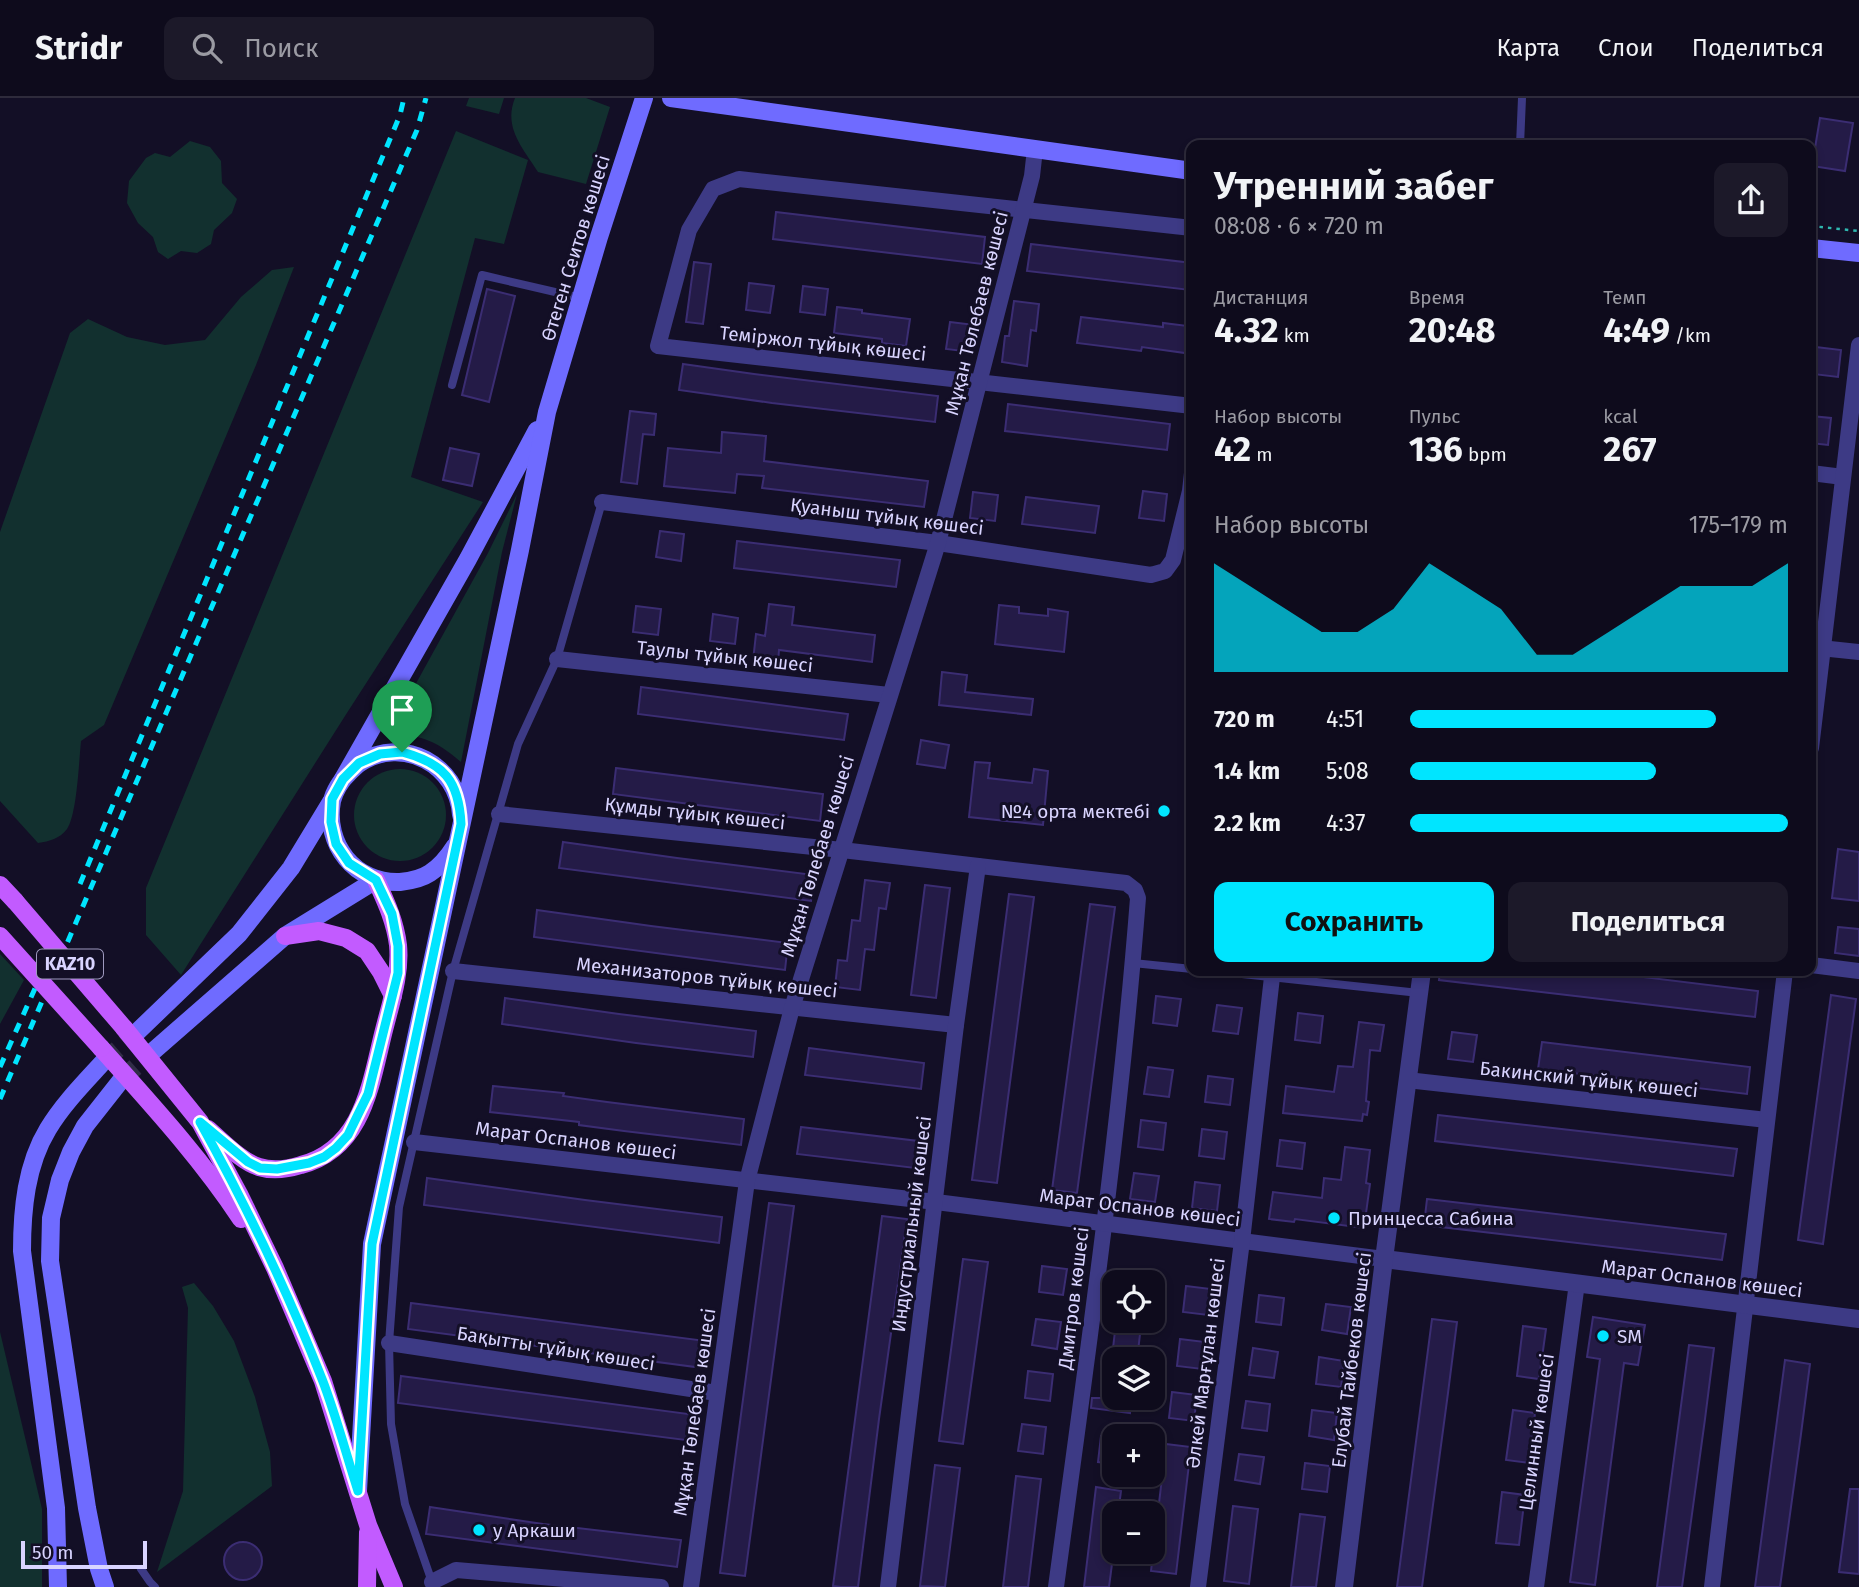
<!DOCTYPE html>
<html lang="ru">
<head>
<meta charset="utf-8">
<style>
  body { margin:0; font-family:"Fira Sans",sans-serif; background:#1c1929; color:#f1f3f6; height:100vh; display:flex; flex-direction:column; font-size:26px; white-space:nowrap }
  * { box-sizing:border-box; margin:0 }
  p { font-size:23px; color:#9b9ba3 }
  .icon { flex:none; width:38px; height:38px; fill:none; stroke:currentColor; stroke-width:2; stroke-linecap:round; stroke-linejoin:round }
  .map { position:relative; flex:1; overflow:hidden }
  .drawer { position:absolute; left:1186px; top:42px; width:630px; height:836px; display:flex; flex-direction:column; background:#0e0b1c; border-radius:14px; box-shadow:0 4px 10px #0003,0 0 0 2px #2e2b3b }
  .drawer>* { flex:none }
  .fabs { position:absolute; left:1102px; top:1172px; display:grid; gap:14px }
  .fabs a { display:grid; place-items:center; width:63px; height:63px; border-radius:14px; background:#0e0b1c; box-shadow:0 4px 10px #0003,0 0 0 2px #2e2b3b; font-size:35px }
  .scale { position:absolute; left:21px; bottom:18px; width:126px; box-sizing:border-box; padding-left:7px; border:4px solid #d9d4ff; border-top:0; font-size:19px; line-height:24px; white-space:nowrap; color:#d9d4ff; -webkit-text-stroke:5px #130f26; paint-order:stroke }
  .pin { position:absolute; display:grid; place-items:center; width:60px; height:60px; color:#fff; margin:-72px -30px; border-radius:50% 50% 50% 0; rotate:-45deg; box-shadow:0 0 7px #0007 }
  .pin .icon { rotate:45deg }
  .round { display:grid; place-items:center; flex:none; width:74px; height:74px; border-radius:14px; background:#1c1929 }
  .headline { display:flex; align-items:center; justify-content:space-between; height:119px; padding:0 28px }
  h1 { font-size:38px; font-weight:700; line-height:52px }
  .figures { display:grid; grid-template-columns:repeat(3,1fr); gap:10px; height:119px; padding:7px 28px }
  .figures div { display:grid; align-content:center }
  .figures b { font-size:35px; font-weight:700 }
  .figures small { font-size:19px; font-weight:400 }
  .figures p { font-size:19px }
  .chart { height:196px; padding:14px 28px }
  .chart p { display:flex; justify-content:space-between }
  .chart svg { width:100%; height:126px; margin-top:7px; fill:#00e5ff; opacity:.7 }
  .cta { display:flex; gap:14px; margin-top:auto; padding:14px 28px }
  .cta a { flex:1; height:80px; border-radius:14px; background:#00e5ff; color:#111; font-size:28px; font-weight:700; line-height:80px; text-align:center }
  .cta a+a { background:#1c1929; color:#f1f3f6 }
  ul { padding:0 28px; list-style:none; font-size:23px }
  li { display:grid; grid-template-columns:112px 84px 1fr; align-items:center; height:52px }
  li i { height:18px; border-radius:9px; background:#00e5ff }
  header { display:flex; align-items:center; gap:42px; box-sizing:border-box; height:98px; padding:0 35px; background:#0e0b1c; border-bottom:2px solid #2e2b3b }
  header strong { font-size:33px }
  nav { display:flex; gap:38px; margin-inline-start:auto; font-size:24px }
  .search { width:490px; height:63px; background:#1c1929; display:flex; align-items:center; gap:18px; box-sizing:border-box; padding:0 24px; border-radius:14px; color:#9b9ba3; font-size:26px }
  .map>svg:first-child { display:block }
</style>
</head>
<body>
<header>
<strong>Stridr</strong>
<div class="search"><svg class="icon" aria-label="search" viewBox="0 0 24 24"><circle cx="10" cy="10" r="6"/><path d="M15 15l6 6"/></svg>Поиск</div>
<nav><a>Карта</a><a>Слои</a><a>Поделиться</a></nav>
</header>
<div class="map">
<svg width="1859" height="1489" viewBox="0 0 1859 1489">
  <rect width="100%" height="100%" fill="#130f26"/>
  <g fill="#12302f">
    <path d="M469,0H504L499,16L466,8Z"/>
    <path d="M515,0H586L610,9L586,86L538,74C523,50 503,30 515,0Z"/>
    <path d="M456,33L528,62L504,146L475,140L411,379L483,404L345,618L181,877L146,837V790Z"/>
    <path d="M190,43L210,49L221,63L222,85L237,101L232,115L214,132L211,146L197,155L181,153L168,161L158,154L153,139L138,125L127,105L129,83L146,60L155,55L170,59Z"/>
    <path d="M294,169L256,267L104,627L81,643C79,662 77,717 67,731C59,741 50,743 38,745L0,703V434L70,235L88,221L127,239L165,247L205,242L241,199L272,172Z"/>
    <path d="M517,396L502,454L461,664C438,644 419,634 387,638L488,455Z"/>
    <circle cx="400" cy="717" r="46"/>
    <path d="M0,856L24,882L0,926Z"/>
    <path d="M194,1185L213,1208L234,1243L255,1299L262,1325L270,1354L272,1388L157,1474L183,1393L188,1210L182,1189Z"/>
    <path d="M0,1234L42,1411V1489H0Z"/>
  </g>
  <g fill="#241b47" stroke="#3b2d73" stroke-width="2">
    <path d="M1820,20L1853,25L1845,73L1812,68Z"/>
    <path d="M776,114L985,139L982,166L773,141Z"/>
    <path d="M1031,146L1192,165L1190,192L1027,173Z"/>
    <path d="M694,164L711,166L703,226L686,224Z"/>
    <path d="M749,185L774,188L770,215L746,212Z"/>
    <path d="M803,188L828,191L825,217L800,214Z"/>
    <path d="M487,191L515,198L489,304L462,297Z"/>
    <path d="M1014,203L1039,206L1036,233L1031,232L1027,268L1002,264L1005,238H1009Z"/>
    <path d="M837,209L862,212V215L910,221L906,248L882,245V241L834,235Z"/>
    <path d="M1081,219L1163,229V225L1188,228L1185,255L1142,249L1141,253L1077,245Z"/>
    <path d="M950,224L975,227L971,254L946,251Z"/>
    <path d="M1816,249L1841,252L1838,279L1813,276Z"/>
    <path d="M683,266L754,276L938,298L935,324L772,305L679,292Z"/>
    <path d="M1008,306L1170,326L1167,352L1005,333Z"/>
    <path d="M630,313L656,316L654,337L643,336L637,386L621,384Z"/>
    <path d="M1811,318L1831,320L1828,347L1811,345Z"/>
    <path d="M722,334L766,338L764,363L928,383L924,409L762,390L764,378L737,376L735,395L664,388L668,350L721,355Z"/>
    <path d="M450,350L479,356L472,388L443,382Z"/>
    <path d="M1143,393L1167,396L1164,423L1139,420Z"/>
    <path d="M973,394L998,397L995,423L970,420Z"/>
    <path d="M1026,399L1099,408L1095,435L1022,426Z"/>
    <path d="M660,433L684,436L681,463L656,459Z"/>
    <path d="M737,443L900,462L896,489L734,470Z"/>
    <path d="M769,506L794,509L792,527L875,537L872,564L779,552L778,566L753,563L756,536L765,538Z"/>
    <path d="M999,507L1019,509V515L1048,518V511L1068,514L1064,554L995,546Z"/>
    <path d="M636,508L661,511L658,537L633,534Z"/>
    <path d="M713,516L738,520L735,546L710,543Z"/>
    <path d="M942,574L967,577L965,594L1033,601L1031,617L939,607Z"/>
    <path d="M641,589L848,616L844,642L638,616Z"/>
    <path d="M921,642L949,647L945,670L917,666Z"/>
    <path d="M975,664L990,665L988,680L1032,685L1034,671L1048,673L1043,727L969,719Z"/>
    <path d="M616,670L823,696L820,723L613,696Z"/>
    <path d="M563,744L677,760L814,777L811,803L559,770Z"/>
    <path d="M1838,751L1859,754V803L1832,800Z"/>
    <path d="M865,782L890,785L886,811L879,810L874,852L865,851L860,892L835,889L838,862L847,863L852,822L860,823Z"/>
    <path d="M925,787L950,790L936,900L911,897Z"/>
    <path d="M1009,796L1034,799L997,1085L972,1082Z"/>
    <path d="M1090,806L1115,809L1077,1095L1052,1092Z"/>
    <path d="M537,812L651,828L788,845L785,872L534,839Z"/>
    <path d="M1838,829L1859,831V858L1835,855Z"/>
    <path d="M1440,873H1594L1758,893L1755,919L1439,882Z"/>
    <path d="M1831,897L1856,901L1823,1146L1798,1142Z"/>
    <path d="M1156,898L1181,901L1177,928L1153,925Z"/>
    <path d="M505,900L619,916L756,933L753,959L636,945L502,926Z"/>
    <path d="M1217,907L1242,910L1238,936L1213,933Z"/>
    <path d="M1298,915L1323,918L1320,945L1295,942Z"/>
    <path d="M1359,924L1384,927L1380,953L1370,952L1366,1003L1369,1004L1367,1017L1363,1016L1362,1023L1283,1015L1286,988L1334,994L1338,968L1353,969Z"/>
    <path d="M1452,934L1477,937L1473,964L1448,961Z"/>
    <path d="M1542,944L1750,969L1747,996L1538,971Z"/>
    <path d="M809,950L924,965L921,991L805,977Z"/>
    <path d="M1148,969L1173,972L1169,999L1144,996Z"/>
    <path d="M1208,978L1233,981L1230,1007L1205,1004Z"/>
    <path d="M493,988L564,995L563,998L607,1004L744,1021L741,1047L624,1033L579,1027V1024L490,1014Z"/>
    <path d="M1438,1017L1737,1051L1733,1078L1435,1043Z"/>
    <path d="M1141,1022L1166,1025L1163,1052L1138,1049Z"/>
    <path d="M801,1029L918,1043L915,1070L797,1056Z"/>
    <path d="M1202,1031L1227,1034L1224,1061L1199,1058Z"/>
    <path d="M1280,1042L1305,1045L1302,1071L1277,1068Z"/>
    <path d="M1345,1049L1370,1052L1366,1085L1370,1086L1364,1130L1295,1121L1294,1124L1269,1121L1273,1094L1322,1100L1324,1080L1341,1082Z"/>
    <path d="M1134,1075L1159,1078L1155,1104L1130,1101Z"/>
    <path d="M427,1080L585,1102L722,1119L719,1145L424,1107Z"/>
    <path d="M1195,1084L1220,1087L1217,1113L1192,1110Z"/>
    <path d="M1427,1101L1726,1136L1722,1162L1424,1127Z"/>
    <path d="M769,1105L794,1108L745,1478L720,1475Z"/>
    <path d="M882,1118L907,1121L879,1321L858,1489H841L833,1488Z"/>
    <path d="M963,1161L988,1164L963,1346L939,1343Z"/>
    <path d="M1042,1168L1067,1171L1063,1197L1039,1194Z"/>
    <path d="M1186,1188L1211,1191L1208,1217L1183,1214Z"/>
    <path d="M1259,1197L1284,1200L1281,1227L1256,1224Z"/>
    <path d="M411,1205L706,1243L703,1270L408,1231Z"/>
    <path d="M1326,1206L1351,1209L1347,1236L1322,1232Z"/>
    <path d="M1593,1219L1645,1227L1638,1267L1624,1265L1595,1487L1570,1484L1600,1261L1587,1259Z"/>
    <path d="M1036,1221L1061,1224L1057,1251L1032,1247Z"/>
    <path d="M1432,1221L1457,1224L1448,1295L1422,1489H1397Z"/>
    <path d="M1523,1228L1546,1231L1539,1281L1517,1278Z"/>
    <path d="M1115,1233L1140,1236L1137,1262L1112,1259Z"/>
    <path d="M1180,1241L1205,1244L1202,1271L1177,1268Z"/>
    <path d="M1689,1247L1714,1250L1705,1321L1682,1489H1657Z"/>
    <path d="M1253,1250L1278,1254L1274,1280L1249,1277Z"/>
    <path d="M1319,1259L1344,1263L1341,1289L1316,1286Z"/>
    <path d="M1785,1262L1810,1266L1801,1336L1780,1489H1755Z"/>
    <path d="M1028,1273L1053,1276L1050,1303L1025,1300Z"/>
    <path d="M401,1278L696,1317L693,1343L398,1305Z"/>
    <path d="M1172,1294L1197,1297L1194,1323L1169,1320Z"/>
    <path d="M1092,1300H1131L1130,1315L1091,1310Z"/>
    <path d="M1246,1303L1270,1306L1267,1333L1242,1330Z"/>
    <path d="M1312,1312L1337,1315L1334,1342L1309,1338Z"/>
    <path d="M1513,1312L1535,1315L1529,1365L1506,1362Z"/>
    <path d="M1022,1326L1046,1329L1043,1356L1018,1353Z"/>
    <path d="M1101,1338L1115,1339V1366L1098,1364Z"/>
    <path d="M1166,1346L1191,1349L1176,1476L1151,1473Z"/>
    <path d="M1239,1356L1264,1359L1260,1386L1235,1382Z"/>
    <path d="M1305,1365L1330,1368L1327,1394L1302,1391Z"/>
    <path d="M935,1367L960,1370L945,1489L920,1488Z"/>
    <path d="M1016,1378L1041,1381L1028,1489H1003Z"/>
    <path d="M1096,1389L1121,1393L1118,1416H1115V1443L1109,1489H1084Z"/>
    <path d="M1850,1391H1859V1476L1839,1474Z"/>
    <path d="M1502,1394L1525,1397L1519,1447L1496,1445Z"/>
    <path d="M1233,1408L1258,1411L1249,1486L1224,1483Z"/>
    <path d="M430,1409L543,1426L681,1442L677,1469L426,1436Z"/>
    <path d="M1300,1416L1325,1419L1316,1489H1291Z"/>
    <circle cx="243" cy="1463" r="19"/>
  </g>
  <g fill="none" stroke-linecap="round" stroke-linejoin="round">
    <g stroke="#312d47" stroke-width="18" stroke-dasharray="18 9" stroke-linecap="butt">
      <path d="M104,963L134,937"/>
      <path d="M122,981L150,956"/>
    </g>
    <path stroke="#2fb8b0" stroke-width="2.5" stroke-dasharray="3.5 5" stroke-linecap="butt" d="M1811,128L1859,133"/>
    <g stroke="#3d3a85" stroke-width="8">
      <path d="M1520,47L1522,0"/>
      <path d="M452,287L482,177L581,200"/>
      <path d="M1133,865L1192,871"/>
      <path d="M1214,873L1419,895"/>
      <path d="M141,1471L150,1484L155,1489"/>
      <path d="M432,1484L405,1406L391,1326L389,1245L399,1109L453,873L518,646L557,561L602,404"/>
    </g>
    <g stroke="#3d3a85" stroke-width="16">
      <path d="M1192,130L739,81L713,91L689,132L658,248L1192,308"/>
      <path d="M1811,375L1843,379"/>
      <path d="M602,404L938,445L1151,477L1165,473L1173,462L1190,393L1192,375"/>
      <path d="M1811,549L1859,554"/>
      <path d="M557,561L889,597"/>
      <path d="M1811,650L1859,247"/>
      <path d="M499,716L842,752L1126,785L1135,792L1138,800C1120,1031 1087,1260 1056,1489"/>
      <path d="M1811,867L1859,873"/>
      <path d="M453,873L956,927"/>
      <path d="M1407,982L1767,1022"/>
      <path d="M414,1044L936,1104L1384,1161"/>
      <path d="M389,1245L717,1295"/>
      <path d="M432,1484L456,1472L661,1489"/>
      <path d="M691,1489L747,1083L792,910L938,445L1032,78L1035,51"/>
      <path d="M888,1489L956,927L978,768"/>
      <path d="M1198,1489L1242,1143L1272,879"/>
      <path d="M1536,1489L1577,1185"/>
      <path d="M1712,1489L1785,873"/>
    </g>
    <g stroke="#3d3a85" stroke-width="18">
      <path d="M1384,1161L1859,1221"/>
      <path d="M1344,1489L1384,1161L1422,873"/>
    </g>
    <g stroke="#6f6bff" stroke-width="18">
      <path d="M671,0L1192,73"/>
      <path d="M1811,150L1859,155"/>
      <path d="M343,681L468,461L537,332"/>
      <path d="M455,748C448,759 441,768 430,775C421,781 410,783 400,784C355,786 324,746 332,703C334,694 341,682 348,676C352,672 355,668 360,665C403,637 458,667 461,717"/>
      <path d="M134,937L239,836L291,770L331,704"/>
      <path d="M150,956L285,838L376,782"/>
      <path d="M358,1393L372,1146L520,452L547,314L599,139L644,0"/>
      <path d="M58,1489L56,1410L22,1153C22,1112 26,1067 48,1031C63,1006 84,985 104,963"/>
      <path d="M105,1489L99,1471L87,1410L50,1163L51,1120L60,1082L71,1054L85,1028L122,981"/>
    </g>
    <g stroke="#c25bff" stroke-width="18">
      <path d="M0,787L15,803"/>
      <path d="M285,838L319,833L346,840L367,853L381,874L393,898"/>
      <path d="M124,930L200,1024L239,1096L275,1170L323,1283L368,1427L394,1489"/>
      <path d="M101,950C150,1005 200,1059 241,1121"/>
      <path d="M208,1031C222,1043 242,1064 259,1069C272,1073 288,1071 301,1067C362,1051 370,989 383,936C390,907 401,877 398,847C395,823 386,804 376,782"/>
      <path d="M367,1489L368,1434"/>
    </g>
    <g stroke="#00e5ff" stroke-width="5" stroke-dasharray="10 9" stroke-linecap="butt">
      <path d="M80,786L400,17L404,0"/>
      <path d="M0,969L57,841"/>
      <path d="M0,1001L417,32L426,0"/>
    </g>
    <g stroke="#c25bff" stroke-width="18">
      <path d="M15,803L124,930"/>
      <path d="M0,838L101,950"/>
    </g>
  </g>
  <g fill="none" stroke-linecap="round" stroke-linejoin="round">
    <defs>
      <path id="route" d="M402,654C444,665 459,683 461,726L372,1146L358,1393C346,1356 336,1317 322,1281C287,1192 246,1107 200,1024L248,1064L260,1070L277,1071L309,1065L324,1059L336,1050L348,1037L368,996L398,875V848L392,816L376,782L349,765L336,746L331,724L332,701L343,681L359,665L380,656Z"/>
    </defs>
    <use href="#route" stroke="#fff" stroke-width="14"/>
    <use href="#route" stroke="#00e5ff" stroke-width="9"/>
  </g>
  <g fill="#00e5ff" stroke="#130f26" stroke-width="2.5">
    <circle cx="1164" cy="713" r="7"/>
    <circle cx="1334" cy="1120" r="7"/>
    <circle cx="1603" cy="1238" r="7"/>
    <circle cx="479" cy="1432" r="7"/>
  </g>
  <g text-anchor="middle" stroke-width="6" stroke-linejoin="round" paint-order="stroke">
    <rect fill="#130f26" stroke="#9e99be" stroke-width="2" x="37" y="851.5" width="66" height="29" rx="5"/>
    <g font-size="18" font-weight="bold" fill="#d9d4ff">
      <text x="70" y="872">KAZ10</text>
    </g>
    <g font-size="19" fill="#d9d4ff" stroke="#130f26">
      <text transform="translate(575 150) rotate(-73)" y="7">Өтеген Сеитов көшесі</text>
      <text transform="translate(976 215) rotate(-76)" y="7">Мұқан Төлебаев көшесі</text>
      <text transform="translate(823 245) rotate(6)" y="7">Теміржол тұйық көшесі</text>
      <text transform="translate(887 418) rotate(7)" y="7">Қуаныш тұйық көшесі</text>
      <text transform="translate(725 558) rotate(6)" y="7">Таулы тұйық көшесі</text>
      <text transform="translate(695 715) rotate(6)" y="7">Құмды тұйық көшесі</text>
      <text transform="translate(817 758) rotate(-73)" y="7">Мұқан Төлебаев көшесі</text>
      <text transform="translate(707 879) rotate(6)" y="7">Механизаторов тұйық көшесі</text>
      <text transform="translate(1589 981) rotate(6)" y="7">Бакинский тұйық көшесі</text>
      <text transform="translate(576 1042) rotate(7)" y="7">Марат Оспанов көшесі</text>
      <text transform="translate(1140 1109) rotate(7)" y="7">Марат Оспанов көшесі</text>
      <text transform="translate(911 1126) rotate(-83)" y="7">Индустриальный көшесі</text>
      <text transform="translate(1702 1180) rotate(7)" y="7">Марат Оспанов көшесі</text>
      <text transform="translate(1073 1200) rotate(-83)" y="7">Дмитров көшесі</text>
      <text transform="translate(556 1250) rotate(9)" y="7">Бақытты тұйық көшесі</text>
      <text transform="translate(1351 1262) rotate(-83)" y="7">Елубай Тайбеков көшесі</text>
      <text transform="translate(1205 1265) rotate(-83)" y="7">Әлкей Марғұлан көшесі</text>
      <text transform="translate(694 1314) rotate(-82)" y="7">Мұқан Төлебаев көшесі</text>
      <text transform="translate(1536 1334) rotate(-82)" y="7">Целинный көшесі</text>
    </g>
    <g font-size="19" fill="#d9d4ff" stroke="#130f26" text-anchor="start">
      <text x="1150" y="720" text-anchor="end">№4 орта мектебі</text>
      <text x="1348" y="1127">Принцесса Сабина</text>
      <text x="1617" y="1245">SM</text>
      <text x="493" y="1439">у Аркаши</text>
    </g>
  </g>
</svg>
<div class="fabs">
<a><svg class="icon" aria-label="locate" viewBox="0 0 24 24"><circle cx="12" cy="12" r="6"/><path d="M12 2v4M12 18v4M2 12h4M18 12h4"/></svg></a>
<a><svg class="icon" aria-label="layers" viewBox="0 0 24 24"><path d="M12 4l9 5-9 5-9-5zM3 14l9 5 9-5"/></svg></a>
<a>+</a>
<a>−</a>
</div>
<div class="scale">50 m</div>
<div class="pin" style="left:402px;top:654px;background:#1e9e55"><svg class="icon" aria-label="arrive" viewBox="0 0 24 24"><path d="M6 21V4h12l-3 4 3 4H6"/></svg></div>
<section class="drawer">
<div class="headline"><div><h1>Утренний забег</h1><p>08:08 · 6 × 720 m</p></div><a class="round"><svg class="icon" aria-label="share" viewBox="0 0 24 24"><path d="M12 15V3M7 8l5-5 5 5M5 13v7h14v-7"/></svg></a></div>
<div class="figures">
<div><p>Дистанция</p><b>4.32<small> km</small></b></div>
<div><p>Время</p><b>20:48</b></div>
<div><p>Темп</p><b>4:49<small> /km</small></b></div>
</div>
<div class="figures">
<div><p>Набор высоты</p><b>42<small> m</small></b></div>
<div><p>Пульс</p><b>136<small> bpm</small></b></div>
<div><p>kcal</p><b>267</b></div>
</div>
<div class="chart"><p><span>Набор высоты</span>175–179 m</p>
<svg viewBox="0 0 160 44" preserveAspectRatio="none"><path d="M0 44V6L10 14L20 22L30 30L40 30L50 22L60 6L70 14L80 22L90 38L100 38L110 30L120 22L130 14L140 14L150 14L160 6V44z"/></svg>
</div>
<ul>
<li><b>720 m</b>4:51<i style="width:81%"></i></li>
<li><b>1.4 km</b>5:08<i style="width:65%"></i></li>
<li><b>2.2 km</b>4:37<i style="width:100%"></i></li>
</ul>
<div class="cta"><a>Сохранить</a><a>Поделиться</a></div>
</section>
</div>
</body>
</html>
